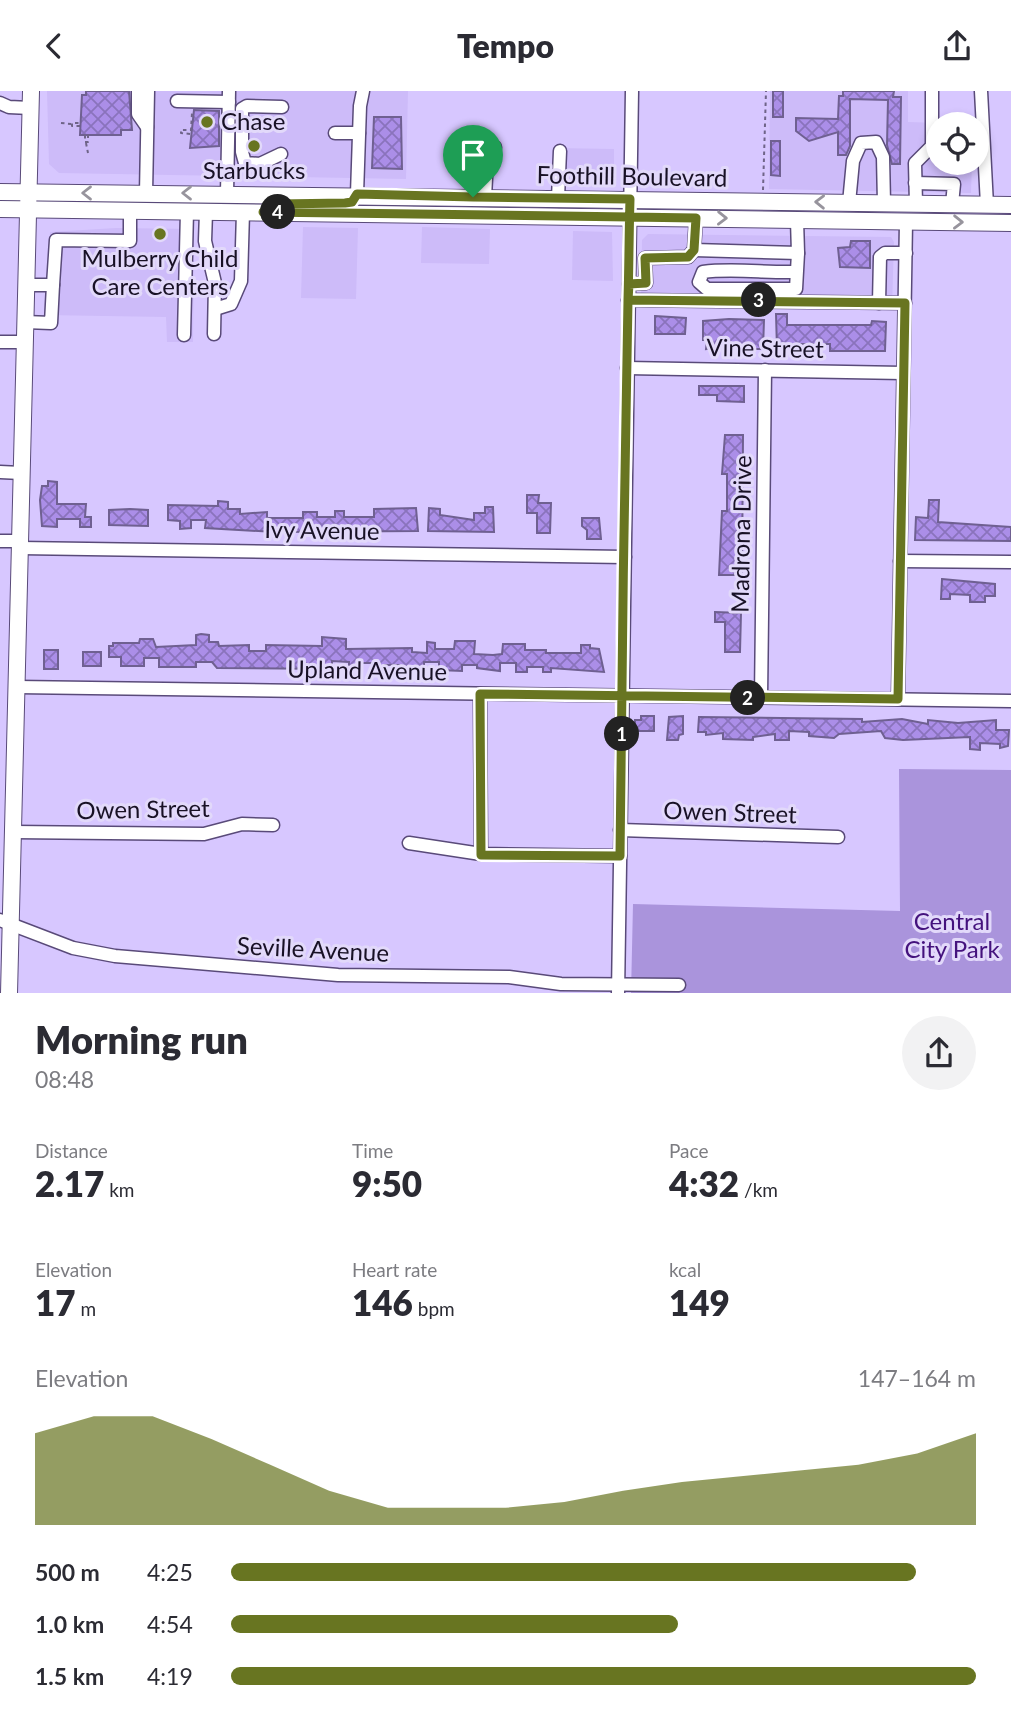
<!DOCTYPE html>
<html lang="en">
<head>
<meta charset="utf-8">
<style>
  body { margin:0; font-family:Lato,sans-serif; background:#f2f2f3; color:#2b2b33; height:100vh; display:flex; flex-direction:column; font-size:26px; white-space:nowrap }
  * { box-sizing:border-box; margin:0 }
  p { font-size:23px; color:#7c7c81 }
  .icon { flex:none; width:38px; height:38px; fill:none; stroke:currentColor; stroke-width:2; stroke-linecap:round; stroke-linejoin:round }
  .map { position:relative; height:902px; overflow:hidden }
  .side { display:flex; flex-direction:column; background:#fff; flex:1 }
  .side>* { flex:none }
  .fabs { position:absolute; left:926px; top:21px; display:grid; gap:14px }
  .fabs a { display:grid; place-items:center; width:63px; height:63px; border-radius:50%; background:#fff; box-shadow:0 4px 10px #0003; font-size:35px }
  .pin { position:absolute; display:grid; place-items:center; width:60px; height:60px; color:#fff; margin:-72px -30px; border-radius:50% 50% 50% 0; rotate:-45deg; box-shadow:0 0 7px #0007 }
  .pin .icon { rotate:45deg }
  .km { position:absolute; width:35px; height:35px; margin:-18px; border-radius:50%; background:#222; color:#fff; font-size:19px; line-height:35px; text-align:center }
  .round { display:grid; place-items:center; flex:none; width:74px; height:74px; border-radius:37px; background:#f2f2f3 }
  .head { display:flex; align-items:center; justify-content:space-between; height:119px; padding:0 35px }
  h1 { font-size:38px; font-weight:800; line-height:52px }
  .metrics { display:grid; grid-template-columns:repeat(3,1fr); gap:10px; height:119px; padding:7px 35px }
  .metrics div { display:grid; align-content:center }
  .metrics b { font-size:35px; font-weight:800 }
  .metrics small { font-size:19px; font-weight:400 }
  .metrics p { font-size:19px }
  .chart { height:196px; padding:14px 35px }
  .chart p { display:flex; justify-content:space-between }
  .chart svg { width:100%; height:126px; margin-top:7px; fill:#687521; opacity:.7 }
  ul { padding:0 35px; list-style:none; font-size:23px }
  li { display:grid; grid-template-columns:112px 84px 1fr; align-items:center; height:52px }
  li i { height:18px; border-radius:9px; background:#687521 }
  header { display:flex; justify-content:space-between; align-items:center; height:91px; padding:0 35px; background:#fff; font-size:32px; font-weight:800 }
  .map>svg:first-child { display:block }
</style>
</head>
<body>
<header><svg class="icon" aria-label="back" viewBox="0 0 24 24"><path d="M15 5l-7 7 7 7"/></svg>Tempo<svg class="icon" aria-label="share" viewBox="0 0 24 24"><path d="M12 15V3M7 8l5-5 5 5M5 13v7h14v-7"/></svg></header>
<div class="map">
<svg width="1011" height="903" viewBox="0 0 1011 903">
  <defs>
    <pattern id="building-cross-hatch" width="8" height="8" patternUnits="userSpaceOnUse" patternTransform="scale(1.75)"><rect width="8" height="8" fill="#ab8ee8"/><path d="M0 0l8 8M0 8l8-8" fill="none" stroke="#8a73bc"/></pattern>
  </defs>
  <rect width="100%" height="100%" fill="#d7c7ff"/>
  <g fill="#cdbbf9">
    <path d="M47,0H408L406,88L59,82L49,73Z"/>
    <path d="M770,0H908V31L972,33H938V72H972L971,102L769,98Z"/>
    <path d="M555,57L614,58V84L605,92L554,91Z"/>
    <path d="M303,136L358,137L356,208L301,207Z"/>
    <path d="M422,136L490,138L489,173L421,172Z"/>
    <path d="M116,137L194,138L193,251H167L166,226L44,224L50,141Z"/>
    <path d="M573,140L612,141L613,190L572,189Z"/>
    <path d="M648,143L891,146L894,151L892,217L641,212L642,149Z"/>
  </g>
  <path fill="#aa94dc" d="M899,678L1011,679V902L631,903L633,813L900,820Z"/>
  <g fill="url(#building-cross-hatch)" stroke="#6f6091" stroke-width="2">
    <path d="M86,0H129L132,39H121V44H80L82,4H86Z"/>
    <rect x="773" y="0" width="10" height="26"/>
    <path d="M843,0H894L893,6H901L900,73H892L887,54L888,9L850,8V55L846,64H838V41L809,50L796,40V27L838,28L839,5H843Z"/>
    <path d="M194,19L219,20V55L190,57Z"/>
    <path d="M374,26H401L402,78L372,77Z"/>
    <path d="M771,50H780V85L771,84Z"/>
    <path d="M851,150H870V177L840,176L838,157L850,156Z"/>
    <path d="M776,223H787V234H871L872,230L886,231L885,260H830V253H814V259H805V253H787V258H777Z"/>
    <path d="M655,225L686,227L685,243H655Z"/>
    <path d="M729,228L764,229L763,258H753V253L706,258L707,249H703V230Z"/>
    <path d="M699,295H744V311L717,310V304H699Z"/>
    <path d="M725,344H743L742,484H719L722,420H727V383H722Z"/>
    <path d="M48,390L57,391V413H86L85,426H91V436H80V428H57V436L42,435L40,409L42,395H48Z"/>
    <path d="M527,404H539L538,412H551L550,442H537V422H527Z"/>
    <path d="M929,409H939L938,431L1011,436V450L915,449L916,426L928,427Z"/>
    <path d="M218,410L228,411V418H240V423L267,421V427H303V421H317V426H335V420H344V426H374V418L416,417L418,440L275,441L205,437L206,429H191V437L180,438V430L168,429V414L218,415Z"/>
    <path d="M485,416H493L494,441L428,440L429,417L440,418V424L474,429V422H485Z"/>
    <path d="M130,418L148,419V435L109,434V419Z"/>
    <path d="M582,427H599L601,448H587V439L582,435Z"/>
    <path d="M942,488L995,493V505H985V511H970V504L950,503V508H941Z"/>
    <path d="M715,521L741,522L740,561H725V531H715Z"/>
    <path d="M201,543L209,544V551H218L219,555L249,554V560H266V554L322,555V546L346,548V558L412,557V561L427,562V551L435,552V558H454L455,550H475L474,563L493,564L502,563L503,553H525V559H546V562H581V554H590V557L599,558L604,581L551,577V581H543V576H527V581H516V572H500V580L477,577V574H462V580L439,579V571H424V579H399V574H384V579H374V572H359V579H349V571L332,570V578L217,577L212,571H196V576H159V567H144V575H121V566H109V555H113V552H139L140,548H153L156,556L196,554V544Z"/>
    <rect x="44" y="559" width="14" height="19"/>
    <rect x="83" y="561" width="18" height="14"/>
    <path d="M641,625H654V640H635V629H641Z"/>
    <path d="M683,625V643L679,644L678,649H667L669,626Z"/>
    <path d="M699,626L862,628V631L902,628L928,633V629L958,632L996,629V639H1009L1008,655L1000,657V653L980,652V659L970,658V646L903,649L885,647L881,640L839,643L834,647L809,645V641L789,640V649H775V643L753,646V649L723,648V642L706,644V641H698Z"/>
  </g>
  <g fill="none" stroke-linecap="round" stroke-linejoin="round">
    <defs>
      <g id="minor">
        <path d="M138,0V23L147,36"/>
        <path d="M981,0L987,114"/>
        <path d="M177,10L229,11"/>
        <path d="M0,12L9,16L30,17"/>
        <path d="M335,42H359"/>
        <path d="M281,63L260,73L245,72L242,61V18L247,15L282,16"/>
        <path d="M915,92L954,93L952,113"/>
        <path d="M146,102L148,0"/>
        <path d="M227,102L229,0"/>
        <path d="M357,103L360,15L363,0"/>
        <path d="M473,105L474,69L468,55L495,56L487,69L485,106"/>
        <path d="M558,107L560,60"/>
        <path d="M849,112L853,70L861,52L876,51L883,66L884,112"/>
        <path d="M916,113L915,72L932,55V0"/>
        <path d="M206,121L205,150L215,192L214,243"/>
        <path d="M694,159L798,162L797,129"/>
        <path d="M795,181C765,182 733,177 703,181L699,191L707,198H796L798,162"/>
        <path d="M629,193L646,192L645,167L688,166L694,159L696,127"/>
        <path d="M53,194L56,149L130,150V120"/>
        <path d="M628,209L905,212"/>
        <path d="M879,212L880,166L885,162H906"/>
        <path d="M215,218L231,213L241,190L243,121"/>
        <path d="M25,231L51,232L53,194H26"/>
        <path d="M184,244L187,120"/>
        <path d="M0,251H25"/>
        <path d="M627,277L903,282"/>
        <path d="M0,381L21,382"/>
        <path d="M0,450H20"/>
        <path d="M20,457L625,466"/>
        <path d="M900,470L1011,471"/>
        <path d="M17,596L1011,610"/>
        <path d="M480,603L481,763"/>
        <path d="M761,607L765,279"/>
        <path d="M898,608L906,131"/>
        <path d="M620,739L838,746"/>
        <path d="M14,741L204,743L242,733L273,734"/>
        <path d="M409,752L481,763L620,765"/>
        <path d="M0,829L73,857L115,865L338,884L509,886L561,893L679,894"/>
        <path d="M618,903L632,0"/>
      </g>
      <g id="major">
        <path d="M0,101L1011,114"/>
        <path d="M0,118L1011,132"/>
        <path d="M9,903L31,0"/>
      </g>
    </defs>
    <use href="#minor" stroke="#594a79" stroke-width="15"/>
    <use href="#major" stroke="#594a79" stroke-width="18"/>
    <g stroke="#6f6488" stroke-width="2" stroke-dasharray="3.5 3.5" stroke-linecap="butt">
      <path d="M61,32L71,33"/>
      <path d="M80,35H72V32H80"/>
      <path d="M190,43L181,42V39H191L192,22"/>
      <path d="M85,44V51H88V44"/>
      <path d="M86,52L88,62"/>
      <path d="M763,99L766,0"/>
    </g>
    <use href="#minor" stroke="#fff" stroke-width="12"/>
    <use href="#major" stroke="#fff" stroke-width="16"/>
  </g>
  <defs><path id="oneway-chevron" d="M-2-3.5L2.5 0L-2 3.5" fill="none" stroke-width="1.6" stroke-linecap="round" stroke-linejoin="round" transform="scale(1.75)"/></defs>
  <g stroke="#97949d">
    <use href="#oneway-chevron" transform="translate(87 102) rotate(-180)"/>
    <use href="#oneway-chevron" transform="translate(187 102) rotate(180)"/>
    <use href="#oneway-chevron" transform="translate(820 111) rotate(-179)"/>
    <use href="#oneway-chevron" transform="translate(722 127) rotate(1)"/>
    <use href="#oneway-chevron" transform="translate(958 131) rotate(1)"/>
  </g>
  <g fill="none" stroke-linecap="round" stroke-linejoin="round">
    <defs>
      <path id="route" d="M473,106L630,108C629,142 629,175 628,209C625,394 621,580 620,765L481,764L480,603L898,608L905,212L628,209L629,193L646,192L645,167L688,166L694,159L696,127L630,126L263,121L278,113L345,112L352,111L357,103L473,106"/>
    </defs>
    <use href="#route" stroke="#fff" stroke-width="14"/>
    <use href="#route" stroke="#687521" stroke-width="9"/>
  </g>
  <g fill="#687521" stroke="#e2d9fa" stroke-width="2.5">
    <circle cx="207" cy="31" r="7"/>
    <circle cx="254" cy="55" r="7"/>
    <circle cx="160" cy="143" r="7"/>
  </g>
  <g text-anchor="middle" stroke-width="6" stroke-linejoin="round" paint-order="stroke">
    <g font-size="24" fill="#181125" stroke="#e2d9fa">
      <text x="221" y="39" text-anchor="start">Chase</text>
      <text x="254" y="88">Starbucks</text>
      <text x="160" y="176">Mulberry Child<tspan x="160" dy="28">Care Centers</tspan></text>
    </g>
    <g font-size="24" fill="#181125" stroke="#e2d9fa">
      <text transform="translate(632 86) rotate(1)" y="8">Foothill Boulevard</text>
      <text transform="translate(765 258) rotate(1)" y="8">Vine Street</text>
      <text transform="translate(322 440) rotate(1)" y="8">Ivy Avenue</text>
      <text transform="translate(742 443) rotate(-89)" y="8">Madrona Drive</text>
      <text transform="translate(367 580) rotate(1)" y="8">Upland Avenue</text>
      <text transform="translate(143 719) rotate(-1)" y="8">Owen Street</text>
      <text transform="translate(730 722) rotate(2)" y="8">Owen Street</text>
      <text transform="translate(313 859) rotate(3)" y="8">Seville Avenue</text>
    </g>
    <g font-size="24" fill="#44127d" stroke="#e2d9fa">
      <text x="952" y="839">Central<tspan x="952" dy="28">City Park</tspan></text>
    </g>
  </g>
</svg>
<div class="fabs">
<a><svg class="icon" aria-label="locate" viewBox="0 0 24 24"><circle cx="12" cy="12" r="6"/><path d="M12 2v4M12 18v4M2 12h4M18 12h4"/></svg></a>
</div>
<div class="pin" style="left:473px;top:106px;background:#1e9e55"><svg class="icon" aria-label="arrive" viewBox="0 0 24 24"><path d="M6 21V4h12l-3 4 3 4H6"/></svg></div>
<b class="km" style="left:622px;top:643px">1</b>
<b class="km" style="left:748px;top:607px">2</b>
<b class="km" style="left:759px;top:209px">3</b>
<b class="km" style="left:278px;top:121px">4</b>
</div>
<section class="side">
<div class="head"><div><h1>Morning run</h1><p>08:48</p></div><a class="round"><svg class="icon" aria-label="share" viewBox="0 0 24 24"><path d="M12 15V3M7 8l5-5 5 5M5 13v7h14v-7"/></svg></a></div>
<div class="metrics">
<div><p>Distance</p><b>2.17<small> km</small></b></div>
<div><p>Time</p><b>9:50</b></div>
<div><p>Pace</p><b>4:32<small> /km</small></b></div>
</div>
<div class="metrics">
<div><p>Elevation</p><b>17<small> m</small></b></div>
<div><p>Heart rate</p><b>146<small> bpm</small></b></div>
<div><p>kcal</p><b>149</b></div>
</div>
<div class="chart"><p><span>Elevation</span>147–164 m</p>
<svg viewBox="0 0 160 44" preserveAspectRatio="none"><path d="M0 44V12L10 6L20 6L30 14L40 23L50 32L60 38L70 38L80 38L90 36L100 32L110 29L120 27L130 25L140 23L150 19L160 12V44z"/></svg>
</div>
<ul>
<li><b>500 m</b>4:25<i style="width:92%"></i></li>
<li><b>1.0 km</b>4:54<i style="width:60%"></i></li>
<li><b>1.5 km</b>4:19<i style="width:100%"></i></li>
</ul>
</section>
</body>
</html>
